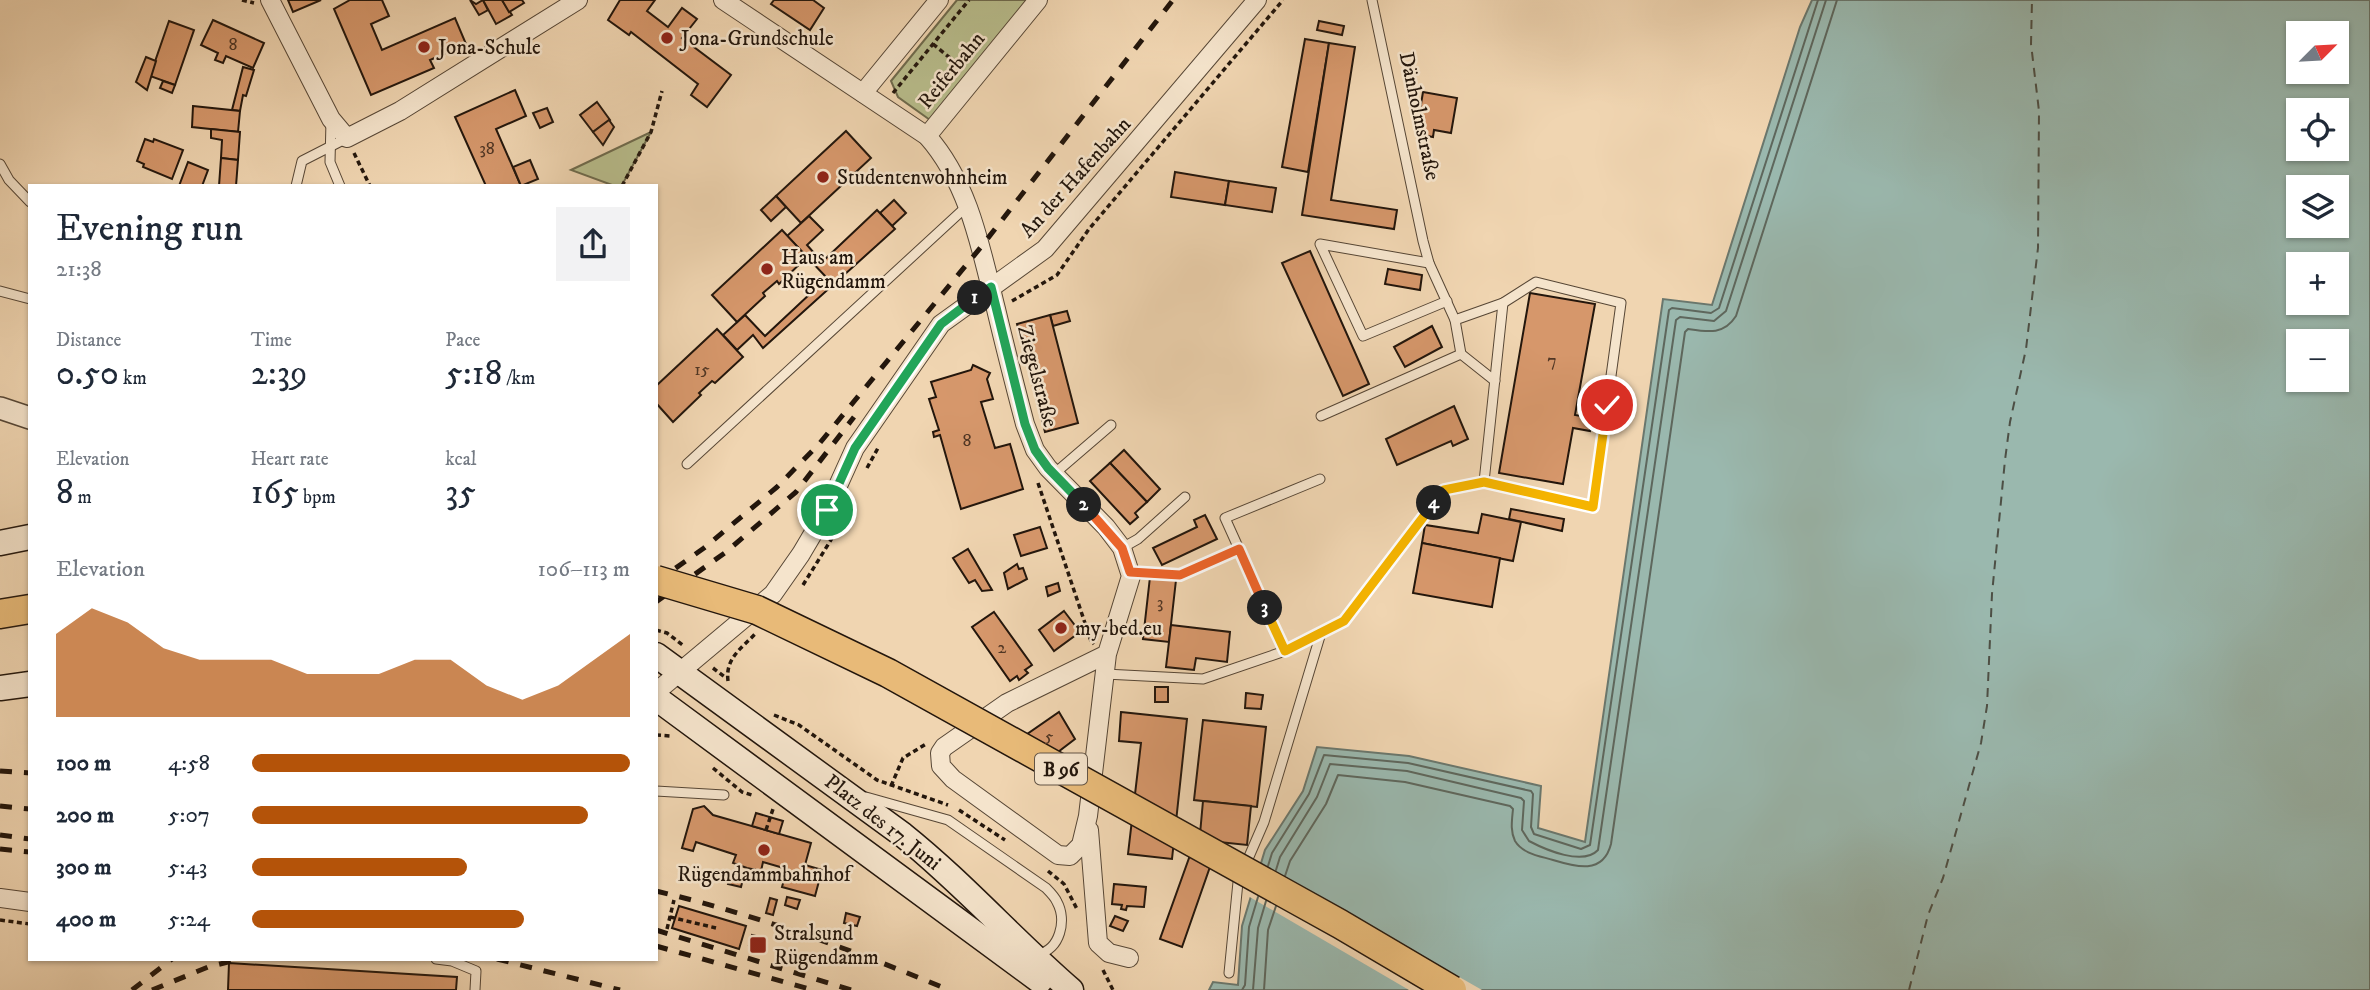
<!DOCTYPE html>
<html lang="en">
<head>
<meta charset="utf-8">
<style>
  body { margin:0; font-family:"IM FELL DW Pica",serif; background:#f2f2f3; color:#1f2937; height:100vh; display:flex; flex-direction:column; font-size:26px; white-space:nowrap }
  * { box-sizing:border-box; margin:0 }
  p { font-size:23px; color:#747a83 }
  .icon { flex:none; width:38px; height:38px; fill:none; stroke:currentColor; stroke-width:2; stroke-linecap:round; stroke-linejoin:round }
  .map { position:relative; flex:1; overflow:hidden }
  .sheet { position:absolute; left:28px; top:184px; width:630px; height:777px; display:flex; flex-direction:column; background:#fff; border-radius:0px; box-shadow:0 2px 5px #0004 }
  .sheet>* { flex:none }
  .needle { width:46px; rotate:66deg }
  .fabs { position:absolute; left:2286px; top:21px; display:grid; gap:14px }
  .fabs a { display:grid; place-items:center; width:63px; height:63px; border-radius:0px; background:#fff; box-shadow:0 2px 5px #0004; font-size:35px }
  .pin { position:absolute; display:grid; place-items:center; width:60px; height:60px; color:#fff; margin:-30px; border:4px solid #fff; border-radius:50%; box-shadow:0 2px 7px #0007 }
  .km { position:absolute; width:35px; height:35px; margin:-18px; border-radius:50%; background:#222; color:#fff; font-size:19px; line-height:35px; text-align:center }
  .round { display:grid; place-items:center; flex:none; width:74px; height:74px; border-radius:0px; background:#f2f2f3 }
  .summary { display:flex; align-items:center; justify-content:space-between; height:119px; padding:0 28px }
  h1 { font-size:38px; font-weight:600; line-height:52px }
  .metrics { display:grid; grid-template-columns:repeat(3,1fr); gap:10px; height:119px; padding:7px 28px }
  .metrics div { display:grid; align-content:center }
  .metrics b { font-size:35px; font-weight:600 }
  .metrics small { font-size:19px; font-weight:400 }
  .metrics p { font-size:19px }
  .chart { height:196px; padding:14px 28px }
  .chart p { display:flex; justify-content:space-between }
  .chart svg { width:100%; height:126px; margin-top:7px; fill:#b45309; opacity:.7 }
  ul { padding:0 28px; list-style:none; font-size:23px }
  li { display:grid; grid-template-columns:112px 84px 1fr; align-items:center; height:52px }
  li i { height:18px; border-radius:9px; background:#b45309 }
  .map>svg:first-child { display:block }
</style>
</head>
<body>
<div class="map">
<svg width="2370" height="990" viewBox="0 0 2370 990">
  <rect width="100%" height="100%" fill="#f0d5b1"/>
  <filter id="stains"><feTurbulence type="fractalNoise" baseFrequency=".00286" numOctaves="4"/><feColorMatrix values="0 0 0 0 .2 0 0 0 0 .09 0 0 0 0 .02 0 0 0 .5 -.17"/></filter>
  <radialGradient id="worn" r=".72"><stop offset=".6" stop-color="#630" stop-opacity="0"/><stop offset="1" stop-color="#630" stop-opacity=".3"/></radialGradient>
  <g fill="#b8bd8c" stroke="#6e6a4c" stroke-width="2">
    <path d="M957,0H1033L930,120L898,97L891,81Z"/>
    <path d="M651,132L622,185H612L571,170Z"/>
  </g>
  <path fill="#9ab8ae" stroke="#6a776d" stroke-width="2" fill-rule="evenodd" d="M1812,0H2370V990H1209L1213,982L1238,985L1242,926L1265,850L1303,791L1317,747L1409,756L1541,786L1538,828L1585,842L1663,299L1712,305L1800,27ZM2298,33H2336V72H2298ZM2298,110H2336V149H2298ZM2298,187H2336V226H2298ZM2298,264H2336V303H2298ZM2298,341H2336V380H2298Z"/>
  <path fill="#f0d5b1" d="M1258,862L1482,990H1409L1248,896Z"/>
  <g fill="none" stroke-linecap="round" stroke-linejoin="round">
    <g stroke="#5e675d" stroke-width="2">
      <path d="M1268,866L1272,853L1309,794L1324,755L1408,763L1531,791L1533,794L1531,827L1534,834L1581,849L1590,845L1669,310L1672,308L1711,313L1719,308L1818,0"/>
      <path d="M1276,870L1280,857L1317,797L1330,764L1407,771L1521,798L1524,801L1522,830L1529,841C1546,850 1583,866 1598,850L1676,320L1680,317L1714,321L1726,311L1826,0"/>
      <path d="M1285,876L1290,861L1326,804L1338,775L1405,782L1510,806L1513,809C1512,820 1510,831 1515,841C1523,854 1540,856 1553,860C1576,867 1603,875 1611,844L1685,332L1688,329C1708,332 1724,335 1736,316L1837,0"/>
      <path d="M1242,990L1245,985L1249,927L1258,897"/>
      <path d="M1253,990L1258,928L1266,901"/>
      <path d="M1264,990L1268,930L1276,906"/>
    </g>
    <path stroke="#4d4f45" stroke-width="2" stroke-dasharray="9 7" stroke-linecap="butt" d="M1909,990L1928,915L1943,878L1981,743L1987,706L1992,594L2005,460L2010,422L2026,349L2038,248L2039,111L2031,44L2032,0"/>
  </g>
  <g fill="#d6976b" stroke="#23160c" stroke-width="2">
    <path d="M288,0H321L293,12Z"/>
    <path d="M350,0H382L389,16L371,24L382,50L455,18L466,44L430,60L434,68L371,95L334,9Z"/>
    <path d="M470,0L476,4L483,0L488,10L479,15Z"/>
    <path d="M483,0H502L512,15L496,24Z"/>
    <path d="M502,0H522L524,3L509,12Z"/>
    <path d="M620,0H655L647,11L668,27L682,8L697,19L682,38L731,75L707,107L691,95L698,84L631,32L629,35L608,20Z"/>
    <path d="M774,0H813L824,8L810,30L771,4Z"/>
    <path d="M213,20L264,43L253,68L226,56L223,63L215,60L218,53L201,45Z"/>
    <path d="M169,21L194,30L175,85L150,76Z"/>
    <path d="M1319,21L1344,26L1342,35L1317,30Z"/>
    <path d="M1305,39L1329,43L1308,172L1282,167Z"/>
    <path d="M1329,43L1355,47L1331,200L1397,210L1394,229L1302,215Z"/>
    <path d="M146,57L156,61L147,90L136,82Z"/>
    <path d="M243,67L254,70L246,96L243,95L240,111L232,110Z"/>
    <path d="M163,81L175,85L172,93L160,88Z"/>
    <path d="M515,90L526,116L496,129L521,186H486L455,117Z"/>
    <path d="M1423,92L1457,98L1451,133L1434,130L1433,137L1416,134Z"/>
    <path d="M597,102L610,120L593,132L580,115Z"/>
    <path d="M193,106L240,111L238,132L192,127Z"/>
    <path d="M547,108L553,122L540,128L533,113Z"/>
    <path d="M609,120L614,127L603,145L593,132Z"/>
    <path d="M211,129L240,132L238,160L221,158L222,140L211,138Z"/>
    <path d="M846,131L871,158L801,223L776,196Z"/>
    <path d="M145,139L153,142L154,139L183,150L172,179L143,167L144,164L137,161Z"/>
    <path d="M221,158L238,160L236,186H219Z"/>
    <path d="M530,160L538,179L521,186L513,167Z"/>
    <path d="M188,162L208,170L202,186H179Z"/>
    <path d="M1175,172L1229,181L1225,205L1171,197Z"/>
    <path d="M1229,181L1276,188L1272,212L1225,205Z"/>
    <path d="M776,196L786,207L771,221L761,210Z"/>
    <path d="M894,200L906,213L892,226L880,213Z"/>
    <path d="M877,210L895,229L763,348L753,335L737,350L723,335L745,315L765,336L827,278L787,236L809,216L823,230L807,245L822,262Z"/>
    <path d="M782,230L807,257L779,284L777,281L763,293L765,296L737,322L712,295Z"/>
    <path d="M1310,251L1369,384L1343,396L1282,263Z"/>
    <path d="M1388,269L1422,275L1420,290L1385,284Z"/>
    <path d="M1530,293L1595,304L1575,415L1593,418L1590,431L1573,428L1563,484L1499,473Z"/>
    <path d="M1067,311L1070,321L1053,326L1050,315Z"/>
    <path d="M1050,315L1078,423L1045,432L1017,324Z"/>
    <path d="M1432,326L1442,347L1405,367L1394,347Z"/>
    <path d="M717,329L743,357L715,383L712,381L699,393L701,395L673,422L656,403V386Z"/>
    <path d="M973,365L990,373L987,379L993,399L981,402L995,448L1010,444L1023,489L961,509L940,435L934,437L933,432L939,430L929,399L936,397L931,382L971,370Z"/>
    <path d="M1454,406L1468,439L1453,446L1451,441L1397,465L1386,439Z"/>
    <path d="M1124,450L1160,489L1147,502L1110,463Z"/>
    <path d="M1110,463L1147,502L1135,513L1138,517L1130,524L1090,481Z"/>
    <path d="M1511,509L1564,519L1562,531L1509,519Z"/>
    <path d="M1482,514L1521,522L1513,561L1422,543L1425,525L1478,533Z"/>
    <path d="M1205,515L1217,539L1162,565L1153,548L1197,527L1194,520Z"/>
    <path d="M1040,527L1047,548L1021,556L1014,535Z"/>
    <path d="M1422,543L1500,558L1492,607L1413,593Z"/>
    <path d="M968,549L992,590L982,591L975,580L969,583L953,558Z"/>
    <path d="M1017,564L1019,569L1023,568L1027,579L1008,589L1004,573Z"/>
    <path d="M1150,577L1176,580L1169,642L1143,639Z"/>
    <path d="M1058,583L1060,591L1048,596L1046,587Z"/>
    <path d="M1064,611L1080,632L1054,651L1039,630Z"/>
    <path d="M994,612L1032,665L1025,670L1028,673L1019,680L1017,676L1010,681L972,627Z"/>
    <path d="M1171,625L1230,632L1227,662L1196,658L1194,670L1166,667Z"/>
    <rect x="1155" y="687" width="13" height="15"/>
    <path d="M1246,693L1263,695L1261,709L1245,708Z"/>
    <path d="M1059,712L1075,739L1041,765L1020,739Z"/>
    <path d="M1121,712L1187,719L1172,859L1128,854L1141,743L1119,741Z"/>
    <path d="M1203,720L1266,727L1257,807L1194,800Z"/>
    <path d="M1203,801L1251,806L1247,845L1219,842L1200,834Z"/>
    <path d="M704,806L713,815L811,843L805,865L822,870L815,896L782,887L787,869L763,862L761,871L747,868L733,863L736,855L696,842L693,851L682,848L693,809Z"/>
    <path d="M756,813L783,821L779,834L752,826Z"/>
    <path d="M1198,833L1219,841L1182,947L1160,939Z"/>
    <path d="M730,875L743,879L741,887L728,884Z"/>
    <path d="M1114,884L1146,887L1144,907L1127,906L1126,910L1121,909L1122,905L1112,904Z"/>
    <path d="M787,897L800,900L797,909L785,905Z"/>
    <path d="M770,898L777,900L773,915L766,913Z"/>
    <path d="M679,906L746,926L739,949L672,928Z"/>
    <path d="M846,913L860,917L857,926L844,923Z"/>
    <path d="M1115,916L1128,921L1123,931L1110,926Z"/>
    <path d="M752,935L764,938L761,949L749,945Z"/>
    <path d="M229,963L457,977L456,990H228Z"/>
  </g>
  <g fill="none" stroke-linecap="round" stroke-linejoin="round">
    <defs>
      <g id="service">
        <path d="M331,121L330,162L340,186"/>
        <path d="M0,164L9,180L30,202"/>
        <path d="M296,186L302,161L347,138"/>
        <path d="M1429,263L1320,244L1363,336L1447,301"/>
        <path d="M0,291L30,299"/>
        <path d="M1455,320L1461,354"/>
        <path d="M1321,416L1461,354L1495,381"/>
        <path d="M687,464L966,207"/>
        <path d="M1054,474L1111,425"/>
        <path d="M1484,482L1503,303"/>
        <path d="M1122,548L1138,539L1185,497"/>
        <path d="M1130,572L1180,575L1239,549"/>
        <path d="M1285,651L1225,518L1320,479"/>
        <path d="M1105,674L1203,679L1285,651L1344,620L1444,490L1484,482L1593,507L1621,303L1536,282L1503,303L1455,320L1429,263L1423,241L1372,0"/>
        <path d="M656,791L724,795"/>
        <path d="M866,797L948,820L1046,888C1050,892 1055,897 1057,902C1067,920 1060,950 1038,954"/>
        <path d="M436,959L452,961L476,971L475,990"/>
        <path d="M1229,973L1238,882L1264,822L1321,633"/>
      </g>
      <g id="minor">
        <path d="M270,0L331,119L347,138L400,111L578,0"/>
        <path d="M723,0L927,136C969,183 981,249 996,309C1005,347 1015,386 1025,424L1035,450L1048,468L1106,527L1122,548L1131,576L1107,654L1088,816L1081,845L1070,856L1058,855L953,779L941,766L940,753L944,747L1007,703L1107,654"/>
        <path d="M863,93L939,0"/>
        <path d="M927,136L1038,0"/>
        <path d="M656,692L773,594L801,554L827,510L855,448L941,324L1045,249L1257,0"/>
        <path d="M1089,830L1098,943L1109,953L1129,958"/>
        <path d="M0,898L30,902"/>
      </g>
      <path id="tertiary" d="M0,408L30,418"/>
      <g id="secondary">
        <path d="M0,543L30,537"/>
        <path d="M656,655L903,835C963,883 1013,940 1071,990"/>
        <path d="M0,688L30,684"/>
        <path d="M656,698L1040,981"/>
      </g>
      <path id="trunk" d="M0,614L30,609"/>
    </defs>
    <use href="#service" stroke="#564635" stroke-width="11"/>
    <use href="#minor" stroke="#564635" stroke-width="20"/>
    <use href="#tertiary" stroke="#564635" stroke-width="24"/>
    <use href="#secondary" stroke="#23160c" stroke-width="27"/>
    <use href="#trunk" stroke="#23160c" stroke-width="31"/>
    <g stroke="#23160c" stroke-width="3.5" stroke-dasharray="5 3.5" stroke-linecap="butt">
      <path d="M242,0L254,3"/>
      <path d="M933,44L961,67"/>
      <path d="M893,93L969,0"/>
      <path d="M354,153L370,186"/>
      <path d="M622,186L651,132L662,91"/>
      <path d="M1012,301L1057,275L1089,229L1283,0"/>
      <path d="M867,468L878,448"/>
      <path d="M1038,483L1091,641L1094,644"/>
      <path d="M803,585L834,535"/>
      <path d="M656,630L667,633L684,646"/>
      <path d="M713,668L726,678"/>
      <path d="M728,681C725,658 742,648 756,633"/>
      <path d="M774,715L799,725L877,780L948,805"/>
      <path d="M656,735L671,736"/>
      <path d="M713,768L742,792L752,795"/>
      <path d="M891,786L903,758L926,744"/>
      <path d="M959,810L1005,840"/>
      <path d="M766,830L773,809"/>
      <path d="M1048,871L1064,884L1077,909"/>
      <path d="M670,917L716,928"/>
      <path d="M0,920L30,924"/>
      <path d="M667,929L674,900"/>
      <path d="M1103,970L1113,990"/>
    </g>
    <use href="#service" stroke="#f5e4cc" stroke-width="9"/>
    <use href="#minor" stroke="#f5e4cc" stroke-width="18"/>
    <use href="#tertiary" stroke="#f5e4cc" stroke-width="21"/>
    <use href="#secondary" stroke="#f5e4cc" stroke-width="24"/>
    <use href="#trunk" stroke="#e8ba78" stroke-width="28"/>
    <g stroke="#23160c" stroke-width="5" stroke-dasharray="12 12" stroke-linecap="butt">
      <path d="M656,582L704,548L777,487L819,444L981,247L1173,0"/>
      <path d="M656,602L726,552L796,492L854,417"/>
      <path d="M0,771L30,773"/>
      <path d="M0,806L30,809"/>
      <path d="M0,835L30,839"/>
      <path d="M0,849L30,852"/>
      <path d="M656,891C757,915 853,950 949,990"/>
      <path d="M656,930L851,990"/>
      <path d="M656,946L813,990"/>
      <path d="M497,959L620,990"/>
      <path d="M132,990L172,959"/>
      <path d="M152,990L208,967L240,959"/>
    </g>
    <defs>
      <path id="trunk-bridge" d="M656,580L757,610L888,673L1340,924L1452,990"/>
    </defs>
    <use href="#trunk-bridge" stroke="#23160c" stroke-width="31" stroke-linecap="butt"/>
    <use href="#trunk-bridge" stroke="#e8ba78" stroke-width="28"/>
  </g>
  <g fill="none" stroke-linecap="round" stroke-linejoin="round">
    <defs>
      <path id="split-1" d="M827,510L855,448L941,324L975,298"/>
      <path id="split-2" d="M975,298L991,287L1025,424L1035,450L1048,468L1084,505"/>
      <path id="split-3" d="M1084,505L1122,548L1130,572L1180,575L1239,549L1265,608"/>
      <path id="split-4" d="M1265,608L1285,651L1344,621L1434,503"/>
      <path id="split-5" d="M1434,503L1444,490L1484,482L1593,507L1607,405"/>
    </defs>
    <use href="#split-1" stroke="#fff" stroke-width="14"/>
    <use href="#split-2" stroke="#fff" stroke-width="14"/>
    <use href="#split-3" stroke="#fff" stroke-width="14"/>
    <use href="#split-4" stroke="#fff" stroke-width="14"/>
    <use href="#split-5" stroke="#fff" stroke-width="14"/>
    <use href="#split-1" stroke="#22a559" stroke-width="9"/>
    <use href="#split-2" stroke="#22a559" stroke-width="9"/>
    <use href="#split-3" stroke="#f0652b" stroke-width="9"/>
    <use href="#split-4" stroke="#f5b400" stroke-width="9"/>
    <use href="#split-5" stroke="#f5b400" stroke-width="9"/>
  </g>
  <g fill="#8f2418" stroke="#f5e4cc" stroke-width="2.5">
    <circle cx="667" cy="38" r="7"/>
    <circle cx="424" cy="47" r="7"/>
    <circle cx="823" cy="177" r="7"/>
    <circle cx="767" cy="269" r="7"/>
    <circle cx="1061" cy="628" r="7"/>
    <circle cx="764" cy="850" r="7"/>
    <rect x="749" y="936" width="18" height="18" rx="3.5"/>
  </g>
  <g text-anchor="middle" stroke-width="5" stroke-linejoin="round" paint-order="stroke">
    <g font-size="18" fill="#503624">
      <text x="233" y="50">8</text>
      <text x="487" y="154">38</text>
      <text x="1552" y="366">7</text>
      <text x="702" y="375">15</text>
      <text x="967" y="446">8</text>
      <text x="1160" y="608">3</text>
      <text x="1002" y="653">2</text>
      <text x="1049" y="742">5</text>
    </g>
    <rect fill="#f5e4cc" stroke="#625446" stroke-width="2" x="1035" y="753.5" width="52" height="31" rx="5"/>
    <g font-size="19" font-weight="bold" fill="#23160c">
      <text x="1061" y="776">B 96</text>
    </g>
    <g font-size="21" fill="#23160c" stroke="#f5e4cc" text-anchor="start">
      <text x="681" y="45">Jona-Grundschule</text>
      <text x="438" y="54">Jona-Schule</text>
      <text x="837" y="184">Studentenwohnheim</text>
      <text x="781" y="264">Haus am<tspan x="781" dy="24">Rügendamm</tspan></text>
      <text x="1075" y="635">my-bed.eu</text>
      <text x="764" y="881" text-anchor="middle">Rügendammbahnhof</text>
      <text x="774" y="940">Stralsund<tspan x="774" dy="24">Rügendamm</tspan></text>
    </g>
    <g font-size="21" fill="#23160c" stroke="#f5e4cc">
      <text transform="translate(951 70) rotate(-51)" y="7">Reiferbahn</text>
      <text transform="translate(1420 116) rotate(78)" y="7">Dänholmstraße</text>
      <text transform="translate(1075 177) rotate(-48)" y="7">An der Hafenbahn</text>
      <text transform="translate(1038 376) rotate(75)" y="7">Ziegelstraße</text>
      <text transform="translate(883 822) rotate(38)" y="7">Platz des 17. Juni</text>
    </g>
  </g>
  <rect width="100%" height="100%" filter="url(#stains)"/>
  <rect width="100%" height="100%" fill="url(#worn)"/>
</svg>
<div class="fabs">
<a><svg class="needle" viewBox="-14 -14 28 28"><path d="M0-13l5 13h-10z" fill="#e53935"/><path d="M0 13l5-13h-10z" fill="#747a83"/></svg></a>
<a><svg class="icon" aria-label="locate" viewBox="0 0 24 24"><circle cx="12" cy="12" r="6"/><path d="M12 2v4M12 18v4M2 12h4M18 12h4"/></svg></a>
<a><svg class="icon" aria-label="layers" viewBox="0 0 24 24"><path d="M12 4l9 5-9 5-9-5zM3 14l9 5 9-5"/></svg></a>
<a>+</a>
<a>−</a>
</div>
<div class="pin" style="left:827px;top:510px;background:#1e9e55"><svg class="icon" aria-label="arrive" viewBox="0 0 24 24"><path d="M6 21V4h12l-3 4 3 4H6"/></svg></div>
<div class="pin" style="left:1607px;top:405px;background:#d93025"><svg class="icon" aria-label="check" viewBox="0 0 24 24"><path d="M5 12l5 5 9-10"/></svg></div>
<b class="km" style="left:975px;top:298px">1</b>
<b class="km" style="left:1084px;top:505px">2</b>
<b class="km" style="left:1265px;top:608px">3</b>
<b class="km" style="left:1434px;top:503px">4</b>
<section class="sheet">
<div class="summary"><div><h1>Evening run</h1><p>21:38</p></div><a class="round"><svg class="icon" aria-label="share" viewBox="0 0 24 24"><path d="M12 15V3M7 8l5-5 5 5M5 13v7h14v-7"/></svg></a></div>
<div class="metrics">
<div><p>Distance</p><b>0.50<small> km</small></b></div>
<div><p>Time</p><b>2:39</b></div>
<div><p>Pace</p><b>5:18<small> /km</small></b></div>
</div>
<div class="metrics">
<div><p>Elevation</p><b>8<small> m</small></b></div>
<div><p>Heart rate</p><b>165<small> bpm</small></b></div>
<div><p>kcal</p><b>35</b></div>
</div>
<div class="chart"><p><span>Elevation</span>106–113 m</p>
<svg viewBox="0 0 160 44" preserveAspectRatio="none"><path d="M0 44V15L10 6L20 11L30 20L40 24L50 24L60 24L70 29L80 29L90 29L100 24L110 24L120 33L130 38L140 33L150 24L160 15V44z"/></svg>
</div>
<ul>
<li><b>100 m</b>4:58<i style="width:100%"></i></li>
<li><b>200 m</b>5:07<i style="width:89%"></i></li>
<li><b>300 m</b>5:43<i style="width:57%"></i></li>
<li><b>400 m</b>5:24<i style="width:72%"></i></li>
</ul>
</section>
</div>
</body>
</html>
